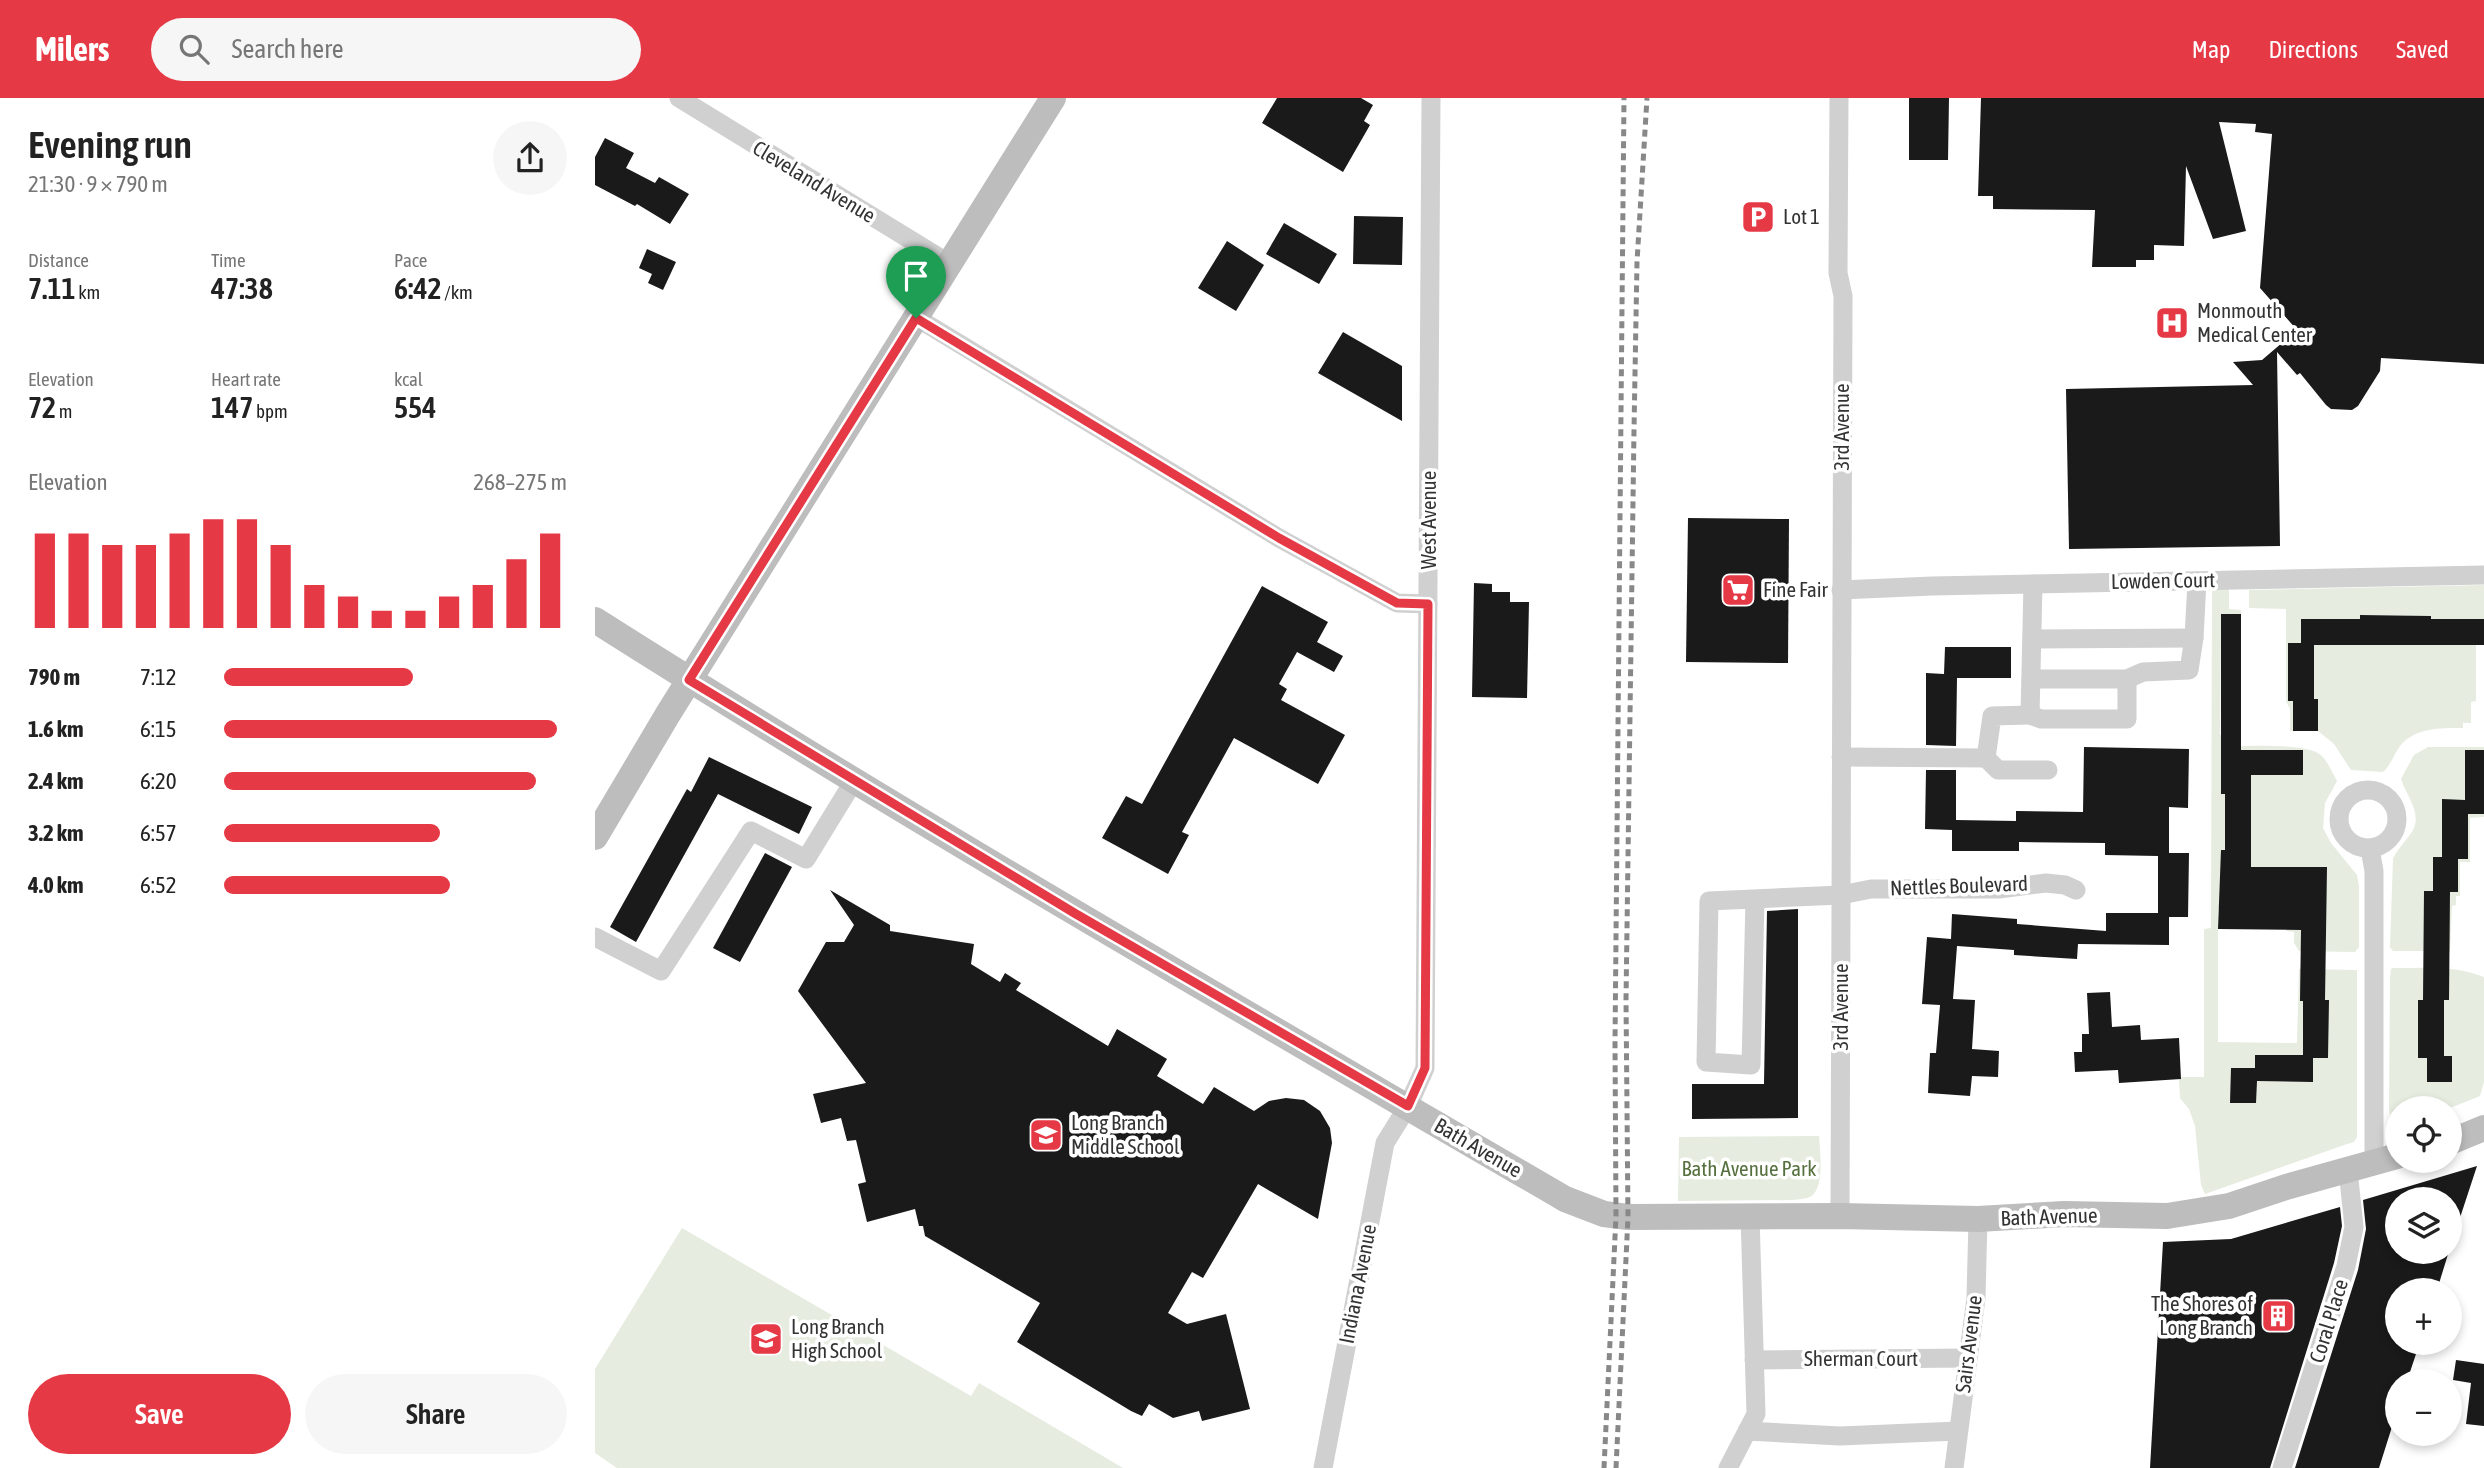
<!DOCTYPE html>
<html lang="en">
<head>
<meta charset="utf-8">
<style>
  body { margin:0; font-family:"Asap Condensed",sans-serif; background:#f6f6f6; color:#222; height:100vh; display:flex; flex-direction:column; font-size:26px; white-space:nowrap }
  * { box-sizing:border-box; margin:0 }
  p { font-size:23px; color:#767676 }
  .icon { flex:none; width:38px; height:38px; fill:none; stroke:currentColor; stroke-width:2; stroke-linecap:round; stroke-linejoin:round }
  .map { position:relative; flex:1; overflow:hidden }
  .panel { display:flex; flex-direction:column; background:#fff; width:595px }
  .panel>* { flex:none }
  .controls { position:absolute; left:1790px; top:998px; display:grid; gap:14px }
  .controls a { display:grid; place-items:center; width:77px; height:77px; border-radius:50%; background:#fff; box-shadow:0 4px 10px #0003; font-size:35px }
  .pin { position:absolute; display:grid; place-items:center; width:60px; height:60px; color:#fff; margin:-72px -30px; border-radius:50% 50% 50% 0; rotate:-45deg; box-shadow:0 0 7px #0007 }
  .pin .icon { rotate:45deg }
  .round { display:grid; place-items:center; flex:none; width:74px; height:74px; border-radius:37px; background:#f6f6f6 }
  .head { display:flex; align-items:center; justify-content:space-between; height:119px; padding:0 28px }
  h1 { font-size:38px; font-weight:600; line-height:52px }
  .stats { display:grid; grid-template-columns:repeat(3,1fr); gap:10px; height:119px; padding:7px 28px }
  .stats div { display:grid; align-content:center }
  .stats b { font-size:30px; font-weight:600 }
  .stats small { font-size:19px; font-weight:400 }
  .stats p { font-size:19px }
  .chart { height:196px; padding:14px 28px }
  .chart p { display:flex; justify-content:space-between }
  .chart svg { width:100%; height:126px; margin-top:7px; stroke:#e63946; stroke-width:6 }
  .primary-button { display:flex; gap:14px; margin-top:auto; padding:14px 28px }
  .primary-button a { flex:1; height:80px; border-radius:42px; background:#e63946; color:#fff; font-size:28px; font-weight:600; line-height:80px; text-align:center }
  .primary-button a+a { background:#f6f6f6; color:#222 }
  ul { padding:0 28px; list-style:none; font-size:23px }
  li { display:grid; grid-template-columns:112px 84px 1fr; align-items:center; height:52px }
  li i { height:18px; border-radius:9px; background:#e63946 }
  header { display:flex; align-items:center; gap:42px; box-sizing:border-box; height:98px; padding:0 35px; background:#e63946; color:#fff }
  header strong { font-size:33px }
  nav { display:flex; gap:38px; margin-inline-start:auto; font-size:24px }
  .search { width:490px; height:63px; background:#f6f6f6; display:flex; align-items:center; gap:18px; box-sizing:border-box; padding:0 24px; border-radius:38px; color:#767676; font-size:26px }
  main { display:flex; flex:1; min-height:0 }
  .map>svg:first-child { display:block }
</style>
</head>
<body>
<header>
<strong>Milers</strong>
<div class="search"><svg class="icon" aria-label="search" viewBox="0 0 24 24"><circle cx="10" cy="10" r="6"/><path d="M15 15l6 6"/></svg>Search here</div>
<nav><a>Map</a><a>Directions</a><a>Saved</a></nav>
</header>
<main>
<section class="panel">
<div class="head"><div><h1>Evening run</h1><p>21:30 · 9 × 790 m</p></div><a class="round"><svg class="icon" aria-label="share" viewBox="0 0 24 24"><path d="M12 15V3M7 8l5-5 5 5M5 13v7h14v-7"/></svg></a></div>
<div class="stats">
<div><p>Distance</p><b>7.11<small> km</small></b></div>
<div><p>Time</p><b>47:38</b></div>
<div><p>Pace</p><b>6:42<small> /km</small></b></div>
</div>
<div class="stats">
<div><p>Elevation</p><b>72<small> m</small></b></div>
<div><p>Heart rate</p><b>147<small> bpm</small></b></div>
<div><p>kcal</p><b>554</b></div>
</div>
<div class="chart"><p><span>Elevation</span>268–275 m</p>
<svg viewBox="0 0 160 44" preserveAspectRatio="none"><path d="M5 44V11M15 44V11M25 44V15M35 44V15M45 44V11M55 44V6M65 44V6M75 44V15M85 44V29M95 44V33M105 44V38M115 44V38M125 44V33M135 44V29M145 44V20M155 44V11"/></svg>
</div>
<ul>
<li><b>790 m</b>7:12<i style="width:55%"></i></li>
<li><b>1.6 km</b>6:15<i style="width:97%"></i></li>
<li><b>2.4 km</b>6:20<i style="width:91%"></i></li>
<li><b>3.2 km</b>6:57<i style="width:63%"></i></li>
<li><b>4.0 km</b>6:52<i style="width:66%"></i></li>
</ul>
<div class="primary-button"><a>Save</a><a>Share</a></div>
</section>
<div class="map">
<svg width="1889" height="1370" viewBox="0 0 1889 1370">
  <rect width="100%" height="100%" fill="#fff"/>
  <g fill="#e6ecdf">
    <path d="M1889,487V521H1836L1835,518L1765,517V521H1707L1706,545H1693V603H1698V633H1695V611L1691,603V511L1654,510V492Z"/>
    <path d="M1617,491H1634V511L1646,512V516H1626L1625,637H1633L1634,649C1652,647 1708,646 1723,655C1732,661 1737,674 1742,683L1730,705L1728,730L1736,745L1762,777L1764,788V849L1760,854L1704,853L1699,845V834L1691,833V811H1623V944L1702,945L1704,871L1762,872V1039L1759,1044L1752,1046L1610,1096L1606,1087L1600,1028L1594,1011L1585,1000L1584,981L1587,979H1609V831L1616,830Z"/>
    <path d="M1719,547H1881V603L1876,604V625H1868V630C1846,630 1817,629 1803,651C1798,659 1795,668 1788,674L1756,672L1739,646L1723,633V602L1719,601Z"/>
    <path d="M1833,649H1889V719L1875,720V764H1865V798H1861V807L1857,808L1855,853H1798L1795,849L1798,761C1802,752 1808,746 1814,738C1831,718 1811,698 1806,681L1819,657Z"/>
    <path d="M1798,870C1829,870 1860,867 1889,879V984L1885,998L1855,1010H1802V1026L1795,1017L1794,1011L1795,879L1796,871Z"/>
    <path d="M1224,1038C1225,1053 1230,1091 1215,1099C1210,1101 1204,1101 1198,1102L1083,1103L1084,1039Z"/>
    <path d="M87,1130L376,1298L384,1285L528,1370H22L0,1355V1271Z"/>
  </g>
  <g fill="#1a1a1a">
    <path d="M682,0H766L778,7L769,23L775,27L748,74L667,25Z"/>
    <path d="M1314,0H1354L1353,62H1314Z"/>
    <path d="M1386,0H1889V266L1786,260L1785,273L1763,308L1757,312L1736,311L1731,307L1705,275L1702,277L1682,254L1685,448L1474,451L1471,291L1658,287L1638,264L1667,262L1702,232L1665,190L1677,36L1660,34L1661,26L1624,24L1651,133L1618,141L1591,68L1589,148L1559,147V162H1541V169H1497L1500,112L1398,111V98H1383Z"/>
    <path d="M10,40L39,55L31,70L60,85L64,79L94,96L75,126L42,106L40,108L0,87V59Z"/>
    <path d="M759,118L808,119L807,167L758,166Z"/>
    <path d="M689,125L742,156L724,186L671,156Z"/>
    <path d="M632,143L669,167L641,213L603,190Z"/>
    <path d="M52,151L81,164L68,192L53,185L57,176L44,170Z"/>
    <path d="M748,234L807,268V323L723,275Z"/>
    <path d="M1093,420L1194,421L1193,565L1091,564Z"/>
    <path d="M879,485L897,486V494H915V504H934L932,600L877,599Z"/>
    <path d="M667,488L733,524L722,544L748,558L739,574L702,554L684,586L692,591L686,602L750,637L723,686L639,640L587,734L594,737L573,776L507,740L531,698L547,706Z"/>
    <path d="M1626,516H1646V652H1708V677H1656V769H1732L1730,902H1734L1733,960H1718V984L1662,983L1661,1005H1635L1636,970H1660V957H1708V903H1705L1706,832L1623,831L1626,752H1630V696H1626Z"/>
    <path d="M1765,517L1836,518V521H1889V547H1719V601H1723V633H1698V603H1693V545H1706V521H1765Z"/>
    <path d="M1350,549H1416V580H1362L1361,648L1331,647V575L1349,576Z"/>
    <path d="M1489,649L1594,651L1593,710L1574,709V755H1594L1593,819H1574V847L1483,846L1482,861L1419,857V852L1362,848L1358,901L1380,902L1377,951L1404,953L1403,979L1377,978L1375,998L1333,995L1335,955H1341L1345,907L1327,906L1332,839L1356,841L1357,816L1422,821V826L1511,833V815H1563V758L1510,757V745L1424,744V753H1357V732L1330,731L1331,672H1361V722L1421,723V713L1488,714Z"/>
    <path d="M1870,652H1889V716H1873V761H1863V794H1855L1854,902H1849V958H1857V984H1832V960H1823V902H1828L1829,793H1838V759H1847V701L1870,702Z"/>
    <path d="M114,659L217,709L204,736L123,696L41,844L15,829L92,691L96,694Z"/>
    <path d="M170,755L197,769L145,864L118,850Z"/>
    <path d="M235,792L295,827V833L379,846L376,866L405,884L410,875L426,885L421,892L513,948L522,931L572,961L562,978L608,1006L619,989L659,1013L674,1003L691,1000L709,1002L725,1013L735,1030L737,1045L723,1121L663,1086L608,1180L597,1174L573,1215L592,1226L631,1216L655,1311L607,1323L604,1313L578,1320L554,1306L547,1318L536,1313L422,1244L445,1205L330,1138L328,1128H324L320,1111L272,1124L263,1086L271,1084L261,1042L252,1043L246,1020L226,1025L218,996L271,985L203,893L231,844H249L259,827Z"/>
    <path d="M1203,811V1020L1097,1021V986H1169L1172,813Z"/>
    <path d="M1515,894L1517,929L1545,927L1546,942L1584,940L1586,981L1524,985L1523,972L1480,974L1479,954H1487V936H1494L1492,895Z"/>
    <path d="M1882,1068L1858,1141L1855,1140V1101H1802V1153H1854L1842,1192H1802V1244H1825L1812,1283H1802V1313L1784,1370H1700L1763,1172L1771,1131L1768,1102Z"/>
    <path d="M1745,1109L1747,1128L1739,1165L1675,1370H1555L1568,1144L1636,1141Z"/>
    <path d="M1861,1262L1889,1266V1328L1871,1326L1876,1285L1858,1282Z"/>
  </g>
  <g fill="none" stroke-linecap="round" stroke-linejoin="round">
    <g stroke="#d0d0d0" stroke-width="19">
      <path d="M84,0L355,166"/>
      <path d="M1244,0L1243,175L1248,198L1245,1118"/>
      <path d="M322,220L684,440L802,505L833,506"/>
      <path d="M1246,492L1337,488L1889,477"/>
      <path d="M1437,541L1599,540"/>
      <path d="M1436,581H1532L1548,574L1594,572L1599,540L1602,483"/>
      <path d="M1435,617L1446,621H1532V581"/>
      <path d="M1246,659L1391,660L1397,618L1435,617L1438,486"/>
      <path d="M1391,660L1403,672H1453"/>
      <circle cx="1773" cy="721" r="29"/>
      <path d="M1775,751L1779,773V1064"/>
      <path d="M1160,801L1156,967L1111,964L1114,803L1246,797L1276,791H1404L1451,785L1470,787L1481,792"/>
      <path d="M0,839L66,873L156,733L211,761L260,681"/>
      <path d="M1159,1262L1373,1260"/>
      <path d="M1152,1333L1245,1338L1363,1333"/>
      <path d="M728,1370L790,1045L813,1008L830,970L836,0"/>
      <path d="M1133,1370L1161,1316L1155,1118"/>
      <path d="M1359,1370L1381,1200L1383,1121"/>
      <path d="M1687,1370L1751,1168L1759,1129L1753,1072"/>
    </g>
    <g stroke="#bdbdbd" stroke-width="26">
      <path d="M0,522C318,724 645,911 970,1101L1009,1116L1033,1119L1245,1118L1383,1121L1469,1116L1572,1118L1634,1108L1691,1089L1802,1058"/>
      <path d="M0,739L73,616L458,0"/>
      <path d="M1855,1044L1889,1030"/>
    </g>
    <g stroke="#888" stroke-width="5" stroke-dasharray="7 5" stroke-linecap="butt">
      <path d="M1009,1370L1021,1118L1020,945L1029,0"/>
      <path d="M1021,1370L1033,1119L1031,902L1039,332L1042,164L1052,0"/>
    </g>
  </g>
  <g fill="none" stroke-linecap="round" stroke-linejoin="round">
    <defs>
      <path id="route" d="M321,220L684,440L802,505L833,506L830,970L813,1008L481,816L94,582Z"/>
    </defs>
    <use href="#route" stroke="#fff" stroke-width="14"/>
    <use href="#route" stroke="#e63946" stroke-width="9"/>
  </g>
  <defs>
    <symbol id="parking-square" viewBox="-11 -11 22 22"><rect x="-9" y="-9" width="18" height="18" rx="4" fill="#e63946" stroke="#fff"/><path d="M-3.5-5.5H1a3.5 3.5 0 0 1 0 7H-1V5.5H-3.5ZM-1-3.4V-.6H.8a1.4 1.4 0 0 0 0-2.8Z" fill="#fff"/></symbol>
    <symbol id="hospital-square" viewBox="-11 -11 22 22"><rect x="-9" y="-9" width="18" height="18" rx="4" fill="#e63946" stroke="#fff"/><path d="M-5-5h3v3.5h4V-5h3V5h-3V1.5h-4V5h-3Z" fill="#fff"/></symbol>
    <symbol id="supermarket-square" viewBox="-11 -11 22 22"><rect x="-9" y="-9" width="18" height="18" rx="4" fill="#e63946" stroke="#fff"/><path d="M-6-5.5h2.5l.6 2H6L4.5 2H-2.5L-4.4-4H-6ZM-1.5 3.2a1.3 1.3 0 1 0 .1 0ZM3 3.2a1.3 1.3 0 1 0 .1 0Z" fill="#fff"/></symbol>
    <symbol id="school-square" viewBox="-11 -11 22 22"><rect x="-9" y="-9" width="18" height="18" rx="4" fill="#e63946" stroke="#fff"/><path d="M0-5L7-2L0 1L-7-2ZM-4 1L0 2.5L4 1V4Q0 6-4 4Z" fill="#fff"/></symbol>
    <symbol id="building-square" viewBox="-11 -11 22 22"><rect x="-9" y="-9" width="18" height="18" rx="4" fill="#e63946" stroke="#fff"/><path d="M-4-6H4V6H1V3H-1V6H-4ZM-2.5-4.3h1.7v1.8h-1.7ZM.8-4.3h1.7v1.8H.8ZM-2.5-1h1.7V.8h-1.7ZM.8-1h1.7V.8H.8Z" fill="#fff"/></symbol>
  </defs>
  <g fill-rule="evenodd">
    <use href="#parking-square" x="1144" y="100" width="38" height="38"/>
    <use href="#hospital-square" x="1558" y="206" width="38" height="38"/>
    <use href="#supermarket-square" x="1124" y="473" width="38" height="38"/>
    <use href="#school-square" x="432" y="1018" width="38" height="38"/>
    <use href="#building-square" x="1664" y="1199" width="38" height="38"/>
    <use href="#school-square" x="152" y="1222" width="38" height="38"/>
  </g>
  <g text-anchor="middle" stroke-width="7" stroke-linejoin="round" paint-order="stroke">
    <g font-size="21" fill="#333" stroke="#fff">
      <text transform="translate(219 84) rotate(31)" y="7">Cleveland Avenue</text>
      <text transform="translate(1247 329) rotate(-90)" y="7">3rd Avenue</text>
      <text transform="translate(834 422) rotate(-90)" y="7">West Avenue</text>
      <text transform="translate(1568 483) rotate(-1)" y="7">Lowden Court</text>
      <text transform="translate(1364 788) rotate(-2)" y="7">Nettles Boulevard</text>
      <text transform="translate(1246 909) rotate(-90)" y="7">3rd Avenue</text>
      <text transform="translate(883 1050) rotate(30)" y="7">Bath Avenue</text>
      <text transform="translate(1454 1119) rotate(-2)" y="7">Bath Avenue</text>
      <text transform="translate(763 1186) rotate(-79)" y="7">Indiana Avenue</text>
      <text transform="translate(1734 1223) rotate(-73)" y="7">Coral Place</text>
      <text transform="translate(1374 1246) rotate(-83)" y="7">Sairs Avenue</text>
      <text x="1266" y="1268">Sherman Court</text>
    </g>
    <g font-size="21" fill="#333" stroke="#fff" text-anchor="start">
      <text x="1188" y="126">Lot 1</text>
      <text x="1602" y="220">Monmouth<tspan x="1602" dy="24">Medical Center</tspan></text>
      <text x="1168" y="499">Fine Fair</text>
      <text x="476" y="1032">Long Branch<tspan x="476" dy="24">Middle School</tspan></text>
      <text x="1658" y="1213" text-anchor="end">The Shores of<tspan x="1658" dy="24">Long Branch</tspan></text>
      <text x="196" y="1236">Long Branch<tspan x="196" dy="24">High School</tspan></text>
    </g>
    <g font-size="21" fill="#56703f" stroke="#fff">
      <text x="1154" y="1078">Bath Avenue Park</text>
    </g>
  </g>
</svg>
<div class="controls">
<a><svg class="icon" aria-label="locate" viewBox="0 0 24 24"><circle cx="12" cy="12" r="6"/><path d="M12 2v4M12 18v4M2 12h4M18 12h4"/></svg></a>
<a><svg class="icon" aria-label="layers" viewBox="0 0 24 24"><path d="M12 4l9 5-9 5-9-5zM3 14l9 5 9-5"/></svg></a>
<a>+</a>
<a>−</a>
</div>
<div class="pin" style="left:321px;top:220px;background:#1e9e55"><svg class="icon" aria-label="arrive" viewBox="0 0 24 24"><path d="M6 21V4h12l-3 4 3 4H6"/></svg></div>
</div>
</main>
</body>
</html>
